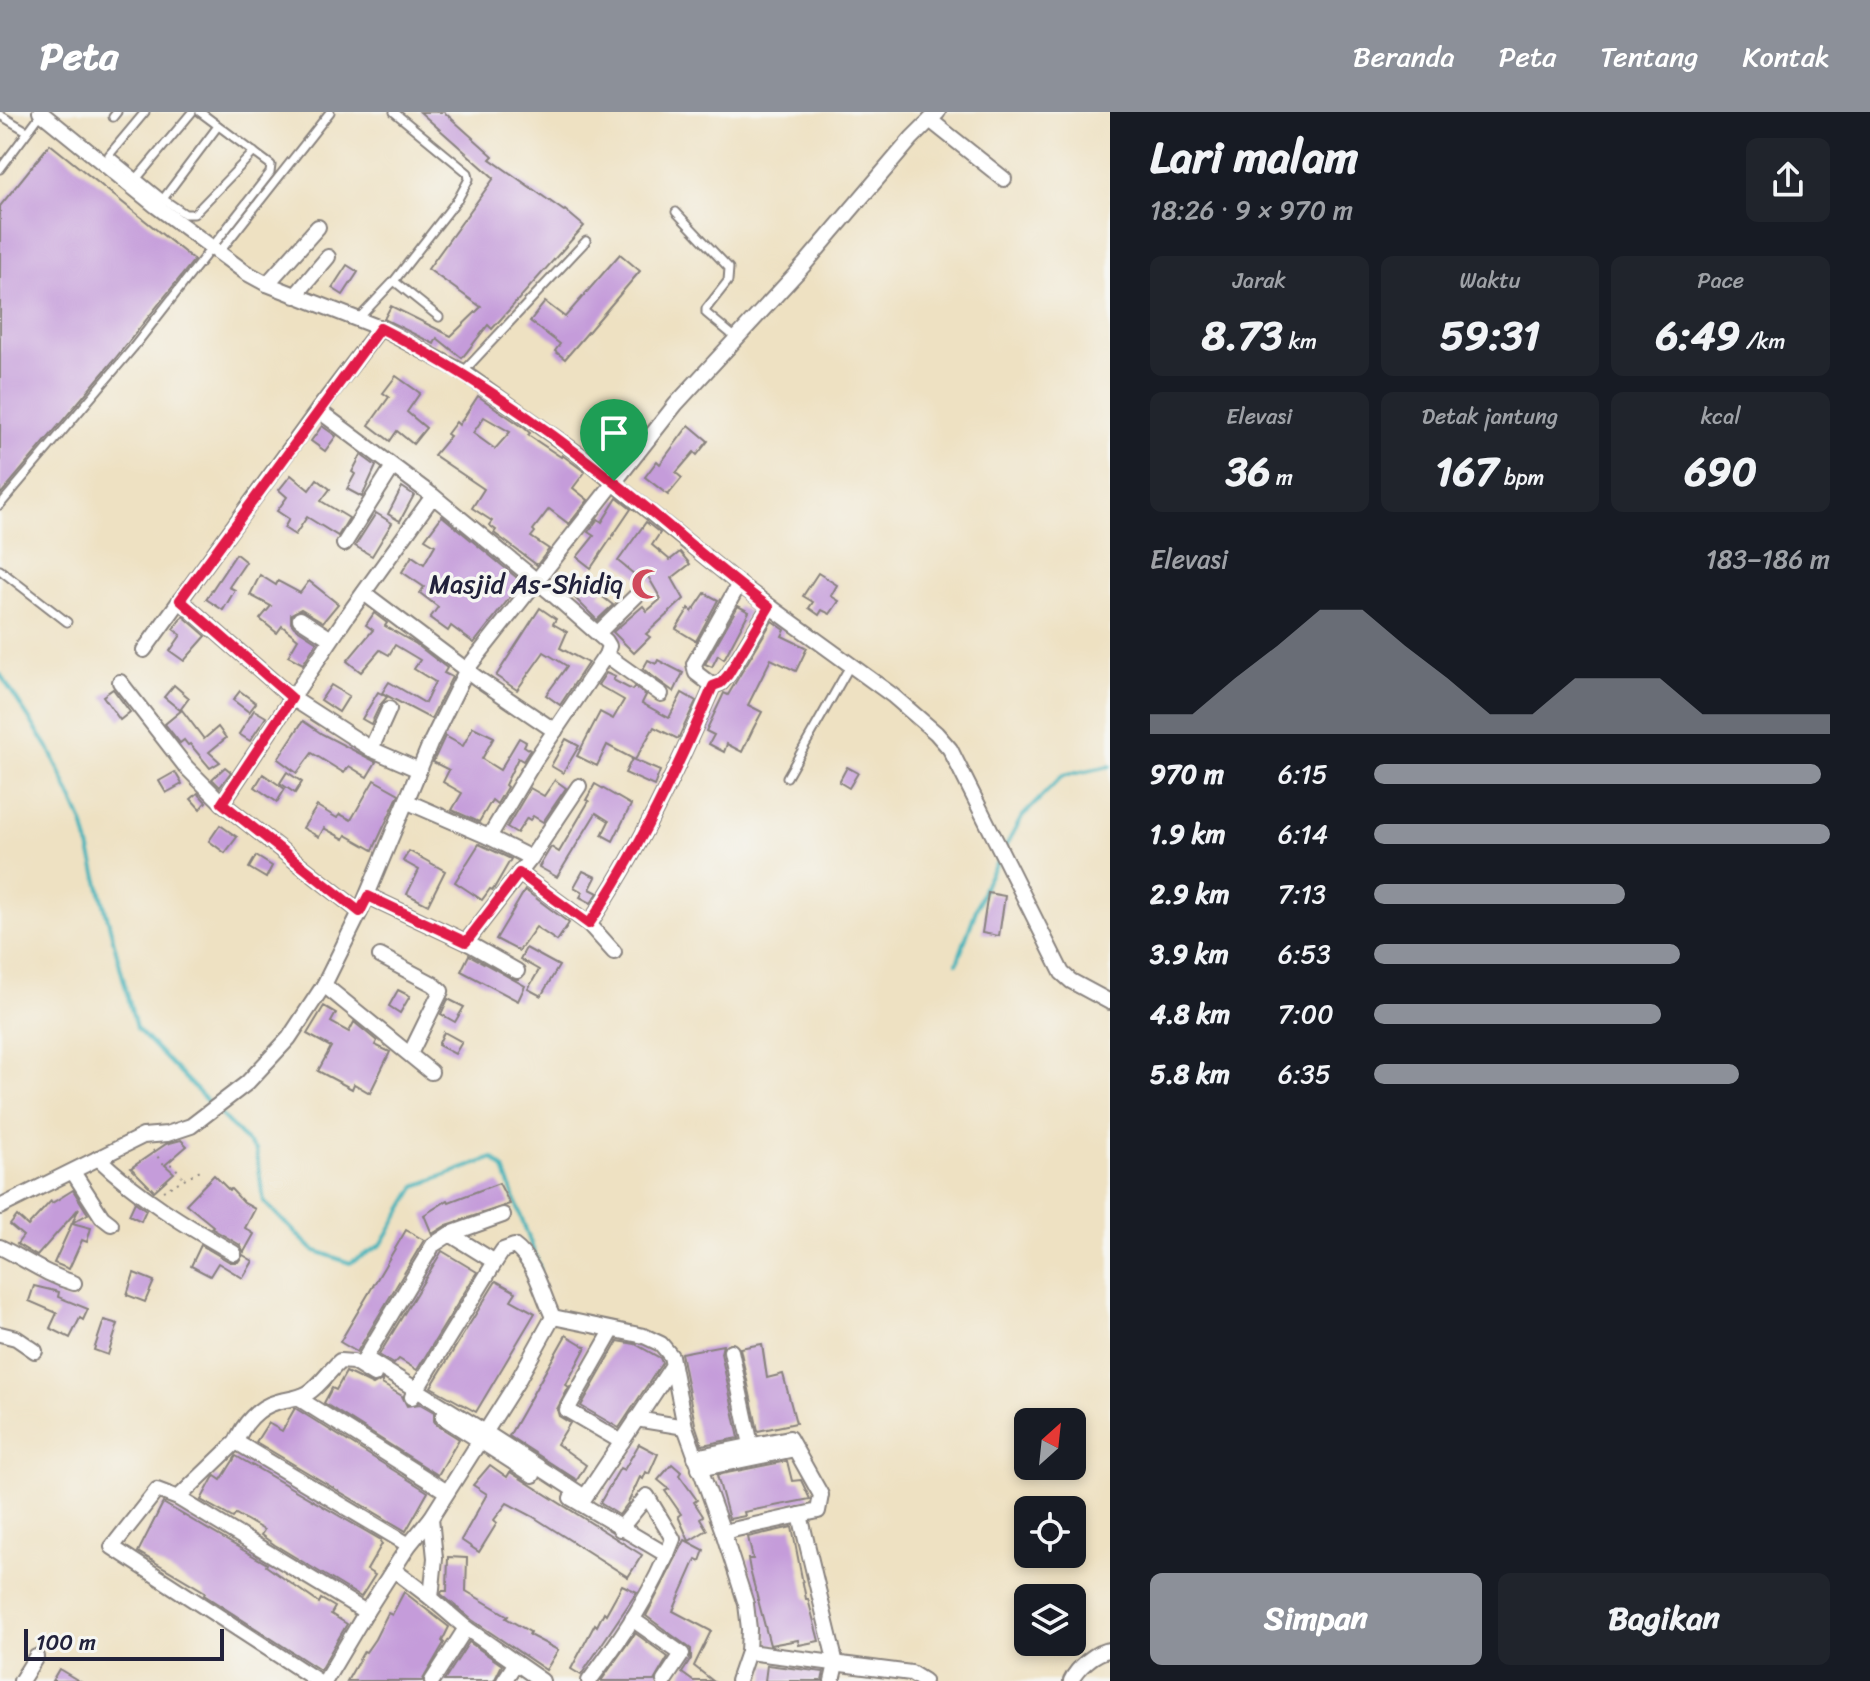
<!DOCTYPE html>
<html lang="id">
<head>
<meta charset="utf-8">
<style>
  body { margin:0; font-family:Sriracha,sans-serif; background:#20242c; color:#f1f3f6; height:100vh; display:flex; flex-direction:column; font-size:30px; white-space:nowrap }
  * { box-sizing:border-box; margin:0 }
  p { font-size:26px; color:#9ea1a6 }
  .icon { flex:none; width:44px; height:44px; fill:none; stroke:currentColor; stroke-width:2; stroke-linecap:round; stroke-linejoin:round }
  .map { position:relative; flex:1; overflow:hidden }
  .sheet { display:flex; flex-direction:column; background:#171b24; width:760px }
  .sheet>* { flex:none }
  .needle { width:52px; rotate:27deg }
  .buttons { position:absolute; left:1014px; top:1296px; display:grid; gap:16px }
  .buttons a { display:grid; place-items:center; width:72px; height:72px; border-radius:12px; background:#171b24; box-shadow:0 4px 12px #0003; font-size:40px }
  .scale { position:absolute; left:24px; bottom:20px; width:200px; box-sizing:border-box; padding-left:8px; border:4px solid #22223b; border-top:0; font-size:22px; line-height:28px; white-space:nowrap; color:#22223b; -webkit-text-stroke:6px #f6f6f2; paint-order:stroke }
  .pin { position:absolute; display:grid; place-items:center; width:68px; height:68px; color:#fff; margin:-82px -34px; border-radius:50% 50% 50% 0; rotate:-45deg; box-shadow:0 0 8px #0007 }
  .pin .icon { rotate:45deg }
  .round { display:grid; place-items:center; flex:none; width:84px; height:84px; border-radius:12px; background:#20242c }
  .headline { display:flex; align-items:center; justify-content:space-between; height:136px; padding:0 40px }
  h1 { font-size:44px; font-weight:700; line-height:60px }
  .metrics { display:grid; grid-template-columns:repeat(3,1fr); gap:12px; height:136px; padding:8px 40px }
  .metrics div { display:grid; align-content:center; border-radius:12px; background:#20242c; text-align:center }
  .metrics b { font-size:40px; font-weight:700 }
  .metrics small { font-size:22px; font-weight:400 }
  .metrics p { font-size:22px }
  .chart { height:224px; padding:16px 40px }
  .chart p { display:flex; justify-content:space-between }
  .chart svg { width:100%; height:144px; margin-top:8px; fill:#8c9099; opacity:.7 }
  .action { display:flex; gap:16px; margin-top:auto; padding:16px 40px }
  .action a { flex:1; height:92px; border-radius:12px; background:#8c9099; color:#fff; font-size:32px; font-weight:700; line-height:92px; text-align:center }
  .action a+a { background:#20242c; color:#f1f3f6 }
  ul { padding:0 40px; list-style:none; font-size:26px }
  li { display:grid; grid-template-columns:128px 96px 1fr; align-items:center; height:60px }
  li i { height:20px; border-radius:10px; background:#8c9099 }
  header { display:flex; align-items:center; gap:48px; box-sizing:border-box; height:112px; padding:0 40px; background:#8c9099; color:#fff }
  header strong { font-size:38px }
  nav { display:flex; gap:44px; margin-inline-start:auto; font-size:28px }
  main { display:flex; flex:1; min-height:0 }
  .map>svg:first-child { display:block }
</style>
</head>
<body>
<header>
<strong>Peta</strong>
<nav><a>Beranda</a><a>Peta</a><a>Tentang</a><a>Kontak</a></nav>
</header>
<main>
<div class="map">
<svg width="1110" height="1569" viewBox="0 0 1110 1569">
  <rect width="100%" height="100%" fill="#f6f6f2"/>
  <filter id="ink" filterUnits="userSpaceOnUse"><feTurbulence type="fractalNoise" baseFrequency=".0125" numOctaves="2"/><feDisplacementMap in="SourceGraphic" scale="16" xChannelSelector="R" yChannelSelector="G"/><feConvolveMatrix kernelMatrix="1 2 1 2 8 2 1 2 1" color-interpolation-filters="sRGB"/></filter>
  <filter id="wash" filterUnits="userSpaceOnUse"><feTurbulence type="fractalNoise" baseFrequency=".006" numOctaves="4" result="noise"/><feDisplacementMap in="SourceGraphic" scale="32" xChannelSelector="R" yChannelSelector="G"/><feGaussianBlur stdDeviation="1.8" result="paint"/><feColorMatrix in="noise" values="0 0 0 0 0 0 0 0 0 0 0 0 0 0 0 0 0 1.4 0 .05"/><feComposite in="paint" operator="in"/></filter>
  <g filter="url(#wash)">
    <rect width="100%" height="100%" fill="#eee1c2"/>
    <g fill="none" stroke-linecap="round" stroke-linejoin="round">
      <g stroke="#42b2b9" stroke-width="4">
        <path d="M0,562L51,640L83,711L136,916L211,993"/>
        <path d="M1005,736L1022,705L1062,664L1110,654"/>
        <path d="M957,851L986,770L999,747"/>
        <path d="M217,999L256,1039L264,1090L313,1138L350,1151L381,1133L416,1074L493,1046L504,1057L540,1157"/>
      </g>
    </g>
    <g id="blocks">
      <g fill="#c59cda" fill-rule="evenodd">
        <path d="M420,0H444L493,44L490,47L564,99L565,98L584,114L492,217L488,213L462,246L437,226L434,232L384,207L391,194L451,224L481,195L428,157L494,66Z"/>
        <path d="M50,32L194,148L114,248L0,383V94Z"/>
        <path d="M620,142L640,159L565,247L555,239L560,232L530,209L545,190L565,205Z"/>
        <path d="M347,153L358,160L343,183L332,176Z"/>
        <path d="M396,264L420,281L407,300L426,316L413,332L397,319L390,329L369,313L389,285L383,281Z"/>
        <path d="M478,284L523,315L530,321L528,323L561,345L562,343L585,360L573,376L588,388L569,412L549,397L533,418L535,420L531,425L549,437L537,453L494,421L496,418L489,413L492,409L472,396L484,377L434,343L450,324L447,322L456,310L459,313ZM484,305L510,320L495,337L473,321Z"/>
        <path d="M689,313L708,329L697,343L694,340L676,361L682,366L668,383L645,365L657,349L660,352Z"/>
        <path d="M322,314L336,324L325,339L311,329Z"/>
        <path d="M604,314L623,330L613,342L594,327Z"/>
        <path d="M361,343L376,354L362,385L347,377L355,362L352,360Z"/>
        <path d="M291,363L309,378L317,367L330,377L321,389L349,406L338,424L307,405L295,423L284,416L289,407L277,399L287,385L279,378Z"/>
        <path d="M402,375L414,383L400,409L388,402Z"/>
        <path d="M617,386L631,397L591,456L577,445L594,424L588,420L598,407L602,410Z"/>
        <path d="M376,401L392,411L372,444L355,434Z"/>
        <path d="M442,404L522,470L474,531L451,514L448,519L430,506L438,495L420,481L424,475L402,460L412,444L424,452L435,433L425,427Z"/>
        <path d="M646,410L660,421L652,433L670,448L680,440L690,452L672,466L684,487L646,522L650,525L634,541L613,520L643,494L647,499L661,487L646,461L640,467L618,449Z"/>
        <path d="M236,442L246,450L229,475L235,478L223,498L206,487Z"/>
        <path d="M818,461L837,473L831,484L839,489L830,502L822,498L819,503L809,496L813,490L803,484Z"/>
        <path d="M260,463L276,473L278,469L300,481L309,469L338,492L323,510L301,497L291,502V511L294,515L317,530L303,552L288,544L298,527L282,514L277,521L260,507L271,494L250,483Z"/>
        <path d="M590,467L603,478L599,482L613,493L597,508L575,486Z"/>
        <path d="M705,481L718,488L696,529L676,517L689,496L692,500Z"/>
        <path d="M738,494L749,500L724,547L718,543L712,555L705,552Z"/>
        <path d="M540,496L556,507L553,512L567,520L560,536L588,551L560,593L546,583L567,554L544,540L517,578L496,564Z"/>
        <path d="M374,501L387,511L385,514L416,532L447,556L444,561L452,565L431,607L382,581L389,570L425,591L435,570L414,557L420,548L395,533L389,543L380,538L361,560L347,549L373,518L366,513Z"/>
        <path d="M183,504L206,524L184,549L170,539L181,523L173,517Z"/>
        <path d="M772,509L785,518L782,524L807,536L796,559L771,547L748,593L762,600L753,617L742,640L727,632L724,640L709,632L714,623L706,619L724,581L728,583Z"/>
        <path d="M648,548L656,552L658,548L683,561L674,580L643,557Z"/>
        <path d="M606,561L615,565L613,568L632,578L634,575L646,583L642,591L669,606L682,581L696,589L678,627L654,615L635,648L607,633L597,654L577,644L600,600L613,607L624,588L598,573Z"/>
        <path d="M174,573L189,586L180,598L164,585Z"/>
        <path d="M331,573L349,584L339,600L321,588Z"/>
        <path d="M113,577L130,600L120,608L103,584Z"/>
        <path d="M240,579L256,591L249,600L233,588Z"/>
        <path d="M378,580L387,585L380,593L371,612L362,607Z"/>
        <path d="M182,598L204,627L218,615L226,626L209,640L220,650L210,656L190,632L188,633L184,628L180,631L165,612Z"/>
        <path d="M254,598L266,605L250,629L239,622Z"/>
        <path d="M303,609L322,622L376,650L367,665L349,654L344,661L312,641L297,661L278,647Z"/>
        <path d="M473,615L494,625L482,647L500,658L519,626L526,630L524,634L530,638L523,649L518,646L505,673L507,675L497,692L492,688L479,710L452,698L462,681L443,670L449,658L433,650L445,624L463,634Z"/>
        <path d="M566,627L579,634L563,661L551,654Z"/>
        <path d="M632,647L660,659L654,674L625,661Z"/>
        <path d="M225,655L231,660L220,675L212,667Z"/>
        <path d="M847,655L858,661L849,676L839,670Z"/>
        <path d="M175,660L182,672L166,681L159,669Z"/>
        <path d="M287,660L302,670L295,681L280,671Z"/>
        <path d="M263,662L285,677L277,690L255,675Z"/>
        <path d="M374,668L399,682L373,738L346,723L344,727L324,716L319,725L303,716L317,694L337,706L340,702L351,708Z"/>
        <path d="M555,668L566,676L543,710L533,704L530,708L527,706L517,721L507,715L530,676L544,684Z"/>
        <path d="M595,672L631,693L613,729L602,723L609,709L596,701L557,765L539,755L551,735L559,740L589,689L586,688Z"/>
        <path d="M198,681L206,690L200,697L191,687Z"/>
        <path d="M220,713L237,725L225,741L209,729Z"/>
        <path d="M479,732L511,747L493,778L490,777L482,788L455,770Z"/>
        <path d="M409,739L445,759L428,793L407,782L419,758L403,749Z"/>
        <path d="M256,744L272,754L266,766L249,756Z"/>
        <path d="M583,759L596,765L590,777L598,781L591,791L580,785L583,780L574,775Z"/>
        <path d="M525,778L569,811L557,829L536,815L519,839L496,827Z"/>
        <path d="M988,781L1005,784L999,824L982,821Z"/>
        <path d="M526,836L559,854L541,884L528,877L539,858L520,847Z"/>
        <path d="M469,843L525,874L518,889L461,859Z"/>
        <path d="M398,878L410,884L400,901L389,894Z"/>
        <path d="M448,887L464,895L455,910L441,902Z"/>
        <path d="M324,894L336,901L331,910L349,920L354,910L377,929L375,933L390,940L370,981L354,972L352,977L318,959L331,935L307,922Z"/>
        <path d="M444,920L462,930L455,942L438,933Z"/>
        <path d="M181,1028L187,1034L165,1053L174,1061L154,1079L131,1056L166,1032Z"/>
        <path d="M214,1063L229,1078L231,1077L244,1091L255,1097L245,1116L254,1122L244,1140L240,1133L211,1116L213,1114L186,1092Z"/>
        <path d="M499,1071L510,1092L447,1113L432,1122L424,1103L448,1088L449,1090Z"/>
        <path d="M73,1078L88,1102L72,1111L91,1116L87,1130L82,1128L69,1157L54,1151L79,1096L37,1144L17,1132L23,1124L10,1113L17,1104L28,1114L51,1089L52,1091Z"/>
        <path d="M135,1090L146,1098L141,1109L129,1103Z"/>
        <path d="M406,1118L424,1128L357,1240L340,1230Z"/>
        <path d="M201,1133L230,1150H238L243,1143L253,1149L243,1166L218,1151L210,1164L191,1154Z"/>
        <path d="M442,1139L477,1160L417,1258L399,1247L394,1252L379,1243Z"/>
        <path d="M134,1161L154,1169L145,1190L127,1183Z"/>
        <path d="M496,1169L516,1180L511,1188L535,1201L476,1300L431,1275Z"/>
        <path d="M34,1174L59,1180L58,1185L88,1197L83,1208L80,1206L70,1226L50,1216L57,1201L29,1189Z"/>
        <path d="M104,1208L118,1212L108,1243L94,1238Z"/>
        <path d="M566,1223L586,1235L566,1273L569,1275L557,1297L559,1304L570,1311L557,1332L586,1353L577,1368L509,1324Z"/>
        <path d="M618,1229L635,1232L660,1246L662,1251L619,1316L581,1294Z"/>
        <path d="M762,1232L767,1266L783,1262L796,1311L758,1319L740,1236Z"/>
        <path d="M723,1233L721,1241L739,1326L702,1333L695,1312L681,1241Z"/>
        <path d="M346,1260L373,1273L382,1268V1272L402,1284L407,1294L420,1292L434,1300V1309L437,1313L459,1327L438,1363L324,1291L332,1276L336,1278Z"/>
        <path d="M295,1296L428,1380L406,1419L256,1330L268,1311L282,1319Z"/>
        <path d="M639,1332L658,1342L649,1362L646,1360L643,1367L640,1365L628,1391L619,1403L600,1391L620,1356L624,1358Z"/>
        <path d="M236,1344L381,1428L380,1430L382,1432L367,1458L375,1463L361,1485L275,1433L261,1423L264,1418L236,1402L233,1406L201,1388L213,1366L215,1364L221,1368Z"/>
        <path d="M787,1349L792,1369L801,1368L810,1387L744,1400L745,1404L729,1407L717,1363Z"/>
        <path d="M672,1352L681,1360L679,1363L697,1388L694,1390L703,1404L700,1406L707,1418L689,1429L678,1404L681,1402L665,1379L669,1377L658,1368Z"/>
        <path d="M490,1353L507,1365L510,1360L642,1443L628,1465L532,1404L507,1391L494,1408L497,1411L479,1440L461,1428L487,1382L473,1373Z"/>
        <path d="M163,1391L267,1452L266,1454L319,1491L321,1487L335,1495L331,1502L347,1512L320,1558L204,1483L205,1480L138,1440Z"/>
        <path d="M792,1415L806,1487H808L819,1529L799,1533L798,1528L770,1533L750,1458L748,1447H753L748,1425Z"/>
        <path d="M685,1428L704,1438L700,1449L696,1447L673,1499L711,1519L694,1554L713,1569H693L682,1561L691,1547V1537L646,1504Z"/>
        <path d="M448,1445L467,1446L466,1479L508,1504L506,1506L530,1520L529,1523L558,1538L546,1558L472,1508L441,1482L442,1479H447Z"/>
        <path d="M622,1473L637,1480L581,1563L571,1557L595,1512L597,1514L604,1500L606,1502Z"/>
        <path d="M404,1480L449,1515L442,1529L444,1531L422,1569H347L364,1539L366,1540L375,1527L388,1501L392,1503Z"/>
        <path d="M635,1521L668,1545L654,1569H601Z"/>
        <path d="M469,1530L502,1553L494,1569H444Z"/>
        <path d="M767,1553L824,1560L822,1569H765Z"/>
        <path d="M59,1557L79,1569H52Z"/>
      </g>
    </g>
  </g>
  <g filter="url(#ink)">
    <use href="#blocks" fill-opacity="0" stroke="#88827e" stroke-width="2"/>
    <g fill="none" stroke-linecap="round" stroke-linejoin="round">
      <defs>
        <g id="service">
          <path d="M145,0L109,43L163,87"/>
          <path d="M0,3L27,19"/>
          <path d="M113,5L117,0"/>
          <path d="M218,14L163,87L185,102H194L254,40"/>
          <path d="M0,57L41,2"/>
          <path d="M138,65L192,0"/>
          <path d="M676,100L729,156L728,169L706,197V201L736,226"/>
          <path d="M218,142L330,0"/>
          <path d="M394,169L439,205"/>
          <path d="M359,206L394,169L458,87L469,67L468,61L394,0"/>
          <path d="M463,260L586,129"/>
          <path d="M0,393L133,236L270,61L271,53L200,0"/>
          <path d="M0,458L67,510"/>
          <path d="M787,665L851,552"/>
        </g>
        <g id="minor">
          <path d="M40,0L156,94L245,160L267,172L380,216L463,260L577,341L739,472L892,583L936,621L950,637L1062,861L1071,869L1110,890"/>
          <path d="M930,8L1004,67"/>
          <path d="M267,172L318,115"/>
          <path d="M295,184L328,145"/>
          <path d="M380,216L318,298L433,384"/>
          <path d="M344,432L392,356"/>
          <path d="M364,481L477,566L555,619"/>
          <path d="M180,488L292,586L347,504L433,384L549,479L606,529L609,534L606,543L535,648L489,725L408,690"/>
          <path d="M300,507L331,527"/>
          <path d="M598,521L637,483"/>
          <path d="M144,538L318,298"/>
          <path d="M606,543L661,582"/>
          <path d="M120,570L186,655L222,691L360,800"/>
          <path d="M713,574L696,561L694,552L739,472"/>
          <path d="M389,597L371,637L419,658"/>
          <path d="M222,691L292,586L371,637"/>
          <path d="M489,725L531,746"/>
          <path d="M519,761L589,812C639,739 678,655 713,574L721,571L728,563L769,495"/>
          <path d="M368,784L466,830L517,859"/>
          <path d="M589,812L614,840"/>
          <path d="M466,830L531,746L579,674"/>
          <path d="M380,844L433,872L441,879L410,942"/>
          <path d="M324,873L431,960"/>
          <path d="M98,1046C139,1085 185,1113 234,1141"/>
          <path d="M73,1060L102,1105L111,1112"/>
          <path d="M0,1095L143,1024L167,1022L191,1014L247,971L289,926L324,873L360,800L430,632L467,557L676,292L804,153L912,26L938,0"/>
          <path d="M450,1122L503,1103"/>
          <path d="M0,1135C27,1148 44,1162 74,1171"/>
          <path d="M612,1219L567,1298L622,1330"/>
          <path d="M0,1222L16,1226L35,1239"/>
          <path d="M731,1239L751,1333"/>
          <path d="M673,1253L585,1385L485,1320L365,1246L433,1133L450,1122L495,1150L503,1138L514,1134C535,1149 542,1182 553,1205L644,1224L661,1232L671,1244L685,1315L723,1420L746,1492L749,1517L748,1540L911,1561L924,1569"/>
          <path d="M412,1285L495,1150"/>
          <path d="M298,1286L447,1380"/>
          <path d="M443,1305L533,1363"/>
          <path d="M636,1307L685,1315"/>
          <path d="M236,1330L409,1433"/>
          <path d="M695,1345L789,1326L821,1383L818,1399L723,1420"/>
          <path d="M699,1357L795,1337"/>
          <path d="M178,1386L236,1330C243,1312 258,1295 277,1290C287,1287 298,1287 308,1281C320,1274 330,1258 340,1249L353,1250L374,1263"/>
          <path d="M571,1386L667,1443"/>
          <path d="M800,1403L836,1552L832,1569"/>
          <path d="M431,1406L435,1446L431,1486L466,1516L542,1569"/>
          <path d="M394,1458L431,1486"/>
          <path d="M632,1507L682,1542L664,1569"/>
          <path d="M21,1569L36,1545"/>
          <path d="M318,1569L112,1435L157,1378L178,1386L366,1500"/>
          <path d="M325,1569L366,1500L409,1433L431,1406L517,1270L553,1205"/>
          <path d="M432,1569L466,1516"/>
          <path d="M504,1569L515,1552"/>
          <path d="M589,1569C622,1525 654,1479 673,1427L647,1384L620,1417"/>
          <path d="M738,1569L748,1540"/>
          <path d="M1071,1569C1077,1556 1096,1539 1110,1538"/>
        </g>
      </defs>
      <use href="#service" stroke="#88827e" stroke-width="11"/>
      <use href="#minor" stroke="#88827e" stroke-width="18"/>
      <g stroke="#88827e" stroke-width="2" stroke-dasharray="2 6" stroke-linecap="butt">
        <path d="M153,1038L162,1051L173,1053L182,1064"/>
        <path d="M163,1079L202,1057"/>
      </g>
      <use href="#service" stroke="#fff" stroke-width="7"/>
      <use href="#minor" stroke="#fff" stroke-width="14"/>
    </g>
  </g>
  <g fill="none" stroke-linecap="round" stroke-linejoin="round" filter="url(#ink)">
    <defs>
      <path id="route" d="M380,216C464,258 540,311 613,369C666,410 715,455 769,495L728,563L721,571L713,574C678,655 639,739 589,812L519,761L466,830L368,784L360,800L222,691L292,586L180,488Z"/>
    </defs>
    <use href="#route" stroke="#fff" stroke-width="16"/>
    <use href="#route" stroke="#e11d48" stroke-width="10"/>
  </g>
  <defs>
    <symbol id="mosque-bare" viewBox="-9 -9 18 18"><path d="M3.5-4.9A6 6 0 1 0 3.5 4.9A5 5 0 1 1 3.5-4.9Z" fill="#d1495b" stroke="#f6f6f2" stroke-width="2.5" paint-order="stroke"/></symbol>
  </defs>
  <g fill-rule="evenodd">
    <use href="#mosque-bare" x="625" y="450" width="44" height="44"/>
  </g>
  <g text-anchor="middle" stroke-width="7" stroke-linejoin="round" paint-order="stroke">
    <g font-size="26" fill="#22223b" stroke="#f6f6f2" text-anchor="end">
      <text x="623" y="481">Masjid As-Shidiq</text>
    </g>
  </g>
</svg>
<div class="buttons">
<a><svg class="needle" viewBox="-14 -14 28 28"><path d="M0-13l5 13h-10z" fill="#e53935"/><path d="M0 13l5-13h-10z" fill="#9ea1a6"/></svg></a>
<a><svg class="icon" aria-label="locate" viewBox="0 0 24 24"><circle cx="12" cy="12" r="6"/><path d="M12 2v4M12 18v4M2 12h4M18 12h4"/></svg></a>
<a><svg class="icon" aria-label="layers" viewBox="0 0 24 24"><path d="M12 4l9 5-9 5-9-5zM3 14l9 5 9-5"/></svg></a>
</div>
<div class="scale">100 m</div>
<div class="pin" style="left:614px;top:369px;background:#1e9e55"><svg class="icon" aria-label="arrive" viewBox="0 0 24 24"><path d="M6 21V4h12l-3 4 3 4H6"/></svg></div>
</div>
<section class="sheet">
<div class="headline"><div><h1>Lari malam</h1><p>18:26 · 9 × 970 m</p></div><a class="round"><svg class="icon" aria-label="share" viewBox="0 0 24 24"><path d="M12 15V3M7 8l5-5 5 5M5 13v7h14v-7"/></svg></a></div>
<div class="metrics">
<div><p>Jarak</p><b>8.73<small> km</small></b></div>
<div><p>Waktu</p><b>59:31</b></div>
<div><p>Pace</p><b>6:49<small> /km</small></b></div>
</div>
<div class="metrics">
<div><p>Elevasi</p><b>36<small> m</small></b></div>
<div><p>Detak jantung</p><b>167<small> bpm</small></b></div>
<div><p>kcal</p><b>690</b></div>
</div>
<div class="chart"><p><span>Elevasi</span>183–186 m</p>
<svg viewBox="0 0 160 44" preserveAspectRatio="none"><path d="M0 44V38L10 38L20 27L30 17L40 6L50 6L60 17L70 27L80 38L90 38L100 27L110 27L120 27L130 38L140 38L150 38L160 38V44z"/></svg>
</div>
<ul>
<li><b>970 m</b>6:15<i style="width:98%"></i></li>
<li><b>1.9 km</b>6:14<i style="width:100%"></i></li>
<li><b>2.9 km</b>7:13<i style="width:55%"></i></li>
<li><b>3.9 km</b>6:53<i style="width:67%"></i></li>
<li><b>4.8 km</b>7:00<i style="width:63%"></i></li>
<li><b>5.8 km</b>6:35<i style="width:80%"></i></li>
</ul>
<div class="action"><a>Simpan</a><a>Bagikan</a></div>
</section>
</main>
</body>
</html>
